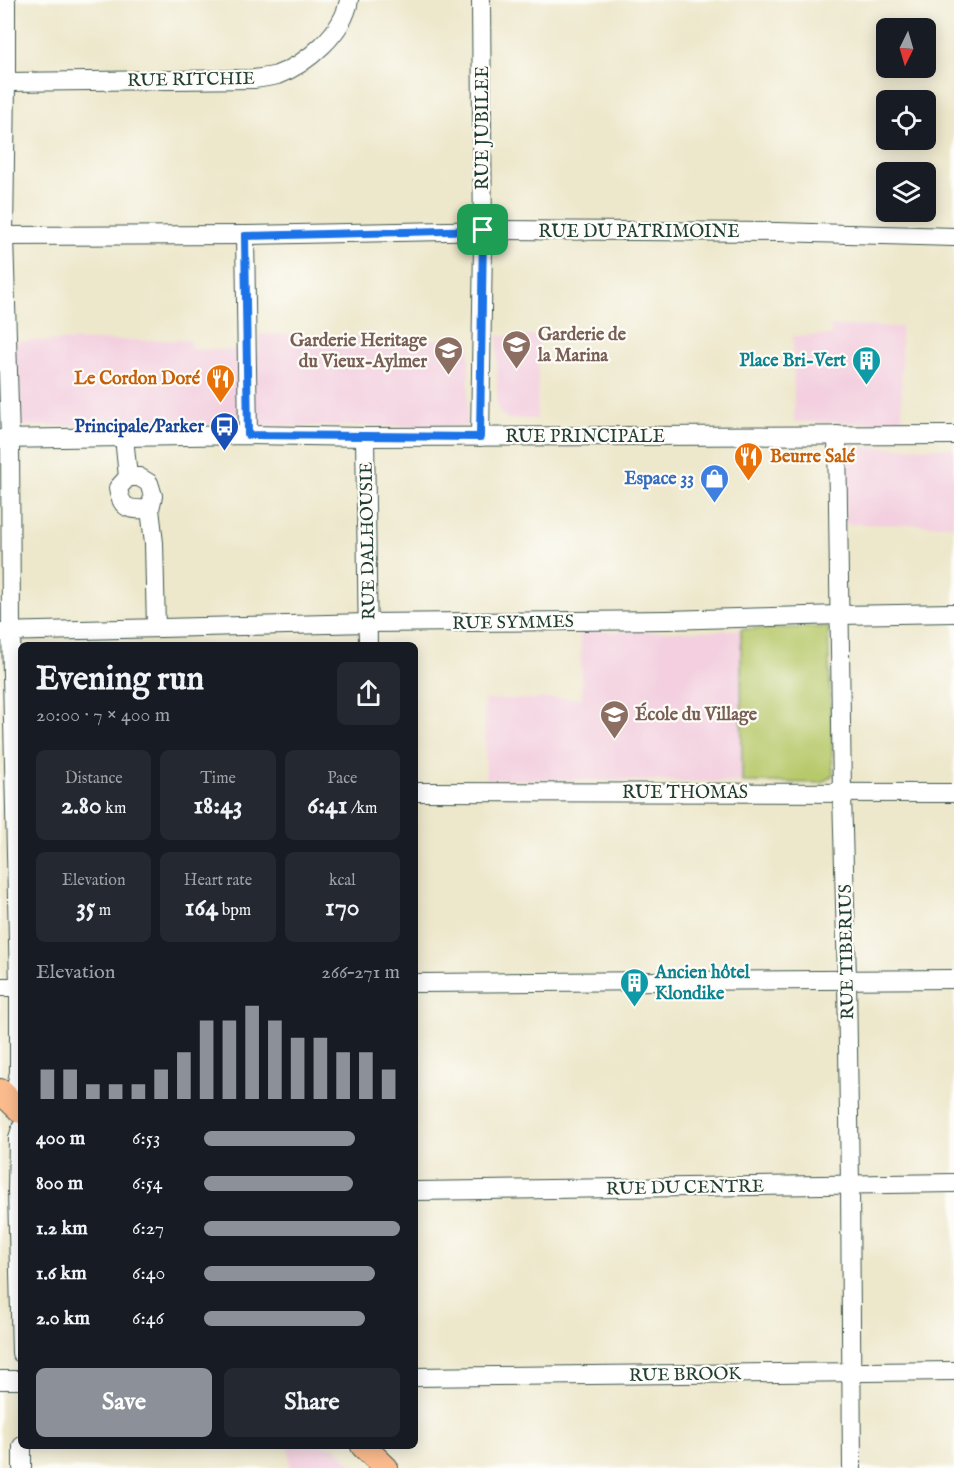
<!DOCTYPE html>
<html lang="en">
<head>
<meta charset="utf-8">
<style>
  body { margin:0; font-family:"IM FELL English",serif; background:#242831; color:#f1f3f6; height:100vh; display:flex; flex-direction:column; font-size:22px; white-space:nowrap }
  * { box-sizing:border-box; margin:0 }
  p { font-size:20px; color:#9ea1a6 }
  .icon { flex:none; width:33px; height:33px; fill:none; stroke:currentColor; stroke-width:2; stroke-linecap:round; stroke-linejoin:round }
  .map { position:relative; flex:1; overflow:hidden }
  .panel { position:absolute; left:18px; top:642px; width:400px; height:807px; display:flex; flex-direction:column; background:#171b24; border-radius:9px; box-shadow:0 3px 15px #0003 }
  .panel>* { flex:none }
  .needle { width:39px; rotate:185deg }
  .controls { position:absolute; left:876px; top:18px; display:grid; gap:12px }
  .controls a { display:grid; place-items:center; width:60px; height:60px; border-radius:9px; background:#171b24; box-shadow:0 3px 15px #0003; font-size:30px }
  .pin { position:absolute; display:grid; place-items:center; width:51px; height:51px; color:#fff; margin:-26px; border-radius:12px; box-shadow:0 3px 9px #0006 }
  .round { display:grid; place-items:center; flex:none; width:63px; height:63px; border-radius:9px; background:#242831 }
  .overview { display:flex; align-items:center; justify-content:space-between; height:102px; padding:0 18px }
  h1 { font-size:33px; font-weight:700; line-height:45px }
  .stats { display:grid; grid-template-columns:repeat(3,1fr); gap:9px; height:102px; padding:6px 18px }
  .stats div { display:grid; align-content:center; border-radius:9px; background:#242831; text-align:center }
  .stats b { font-size:26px; font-weight:700 }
  .stats small { font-size:16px; font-weight:400 }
  .stats p { font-size:16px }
  .chart { height:168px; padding:12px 18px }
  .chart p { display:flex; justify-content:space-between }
  .chart svg { width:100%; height:108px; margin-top:6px; stroke:#8c9099; stroke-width:6 }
  .button { display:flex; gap:12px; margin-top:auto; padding:12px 18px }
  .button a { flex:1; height:69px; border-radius:9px; background:#8c9099; color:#fff; font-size:24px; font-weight:700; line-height:69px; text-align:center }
  .button a+a { background:#242831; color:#f1f3f6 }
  ul { padding:0 18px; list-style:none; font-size:20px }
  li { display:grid; grid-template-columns:96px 72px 1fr; align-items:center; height:45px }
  li i { height:15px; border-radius:8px; background:#8c9099 }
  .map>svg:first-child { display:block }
</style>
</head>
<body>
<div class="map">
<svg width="954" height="1468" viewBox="0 0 954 1468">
  <rect width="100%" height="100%" fill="#fdfcf7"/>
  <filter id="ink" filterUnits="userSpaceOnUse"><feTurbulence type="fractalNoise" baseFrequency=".0167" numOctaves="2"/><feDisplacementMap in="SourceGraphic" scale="12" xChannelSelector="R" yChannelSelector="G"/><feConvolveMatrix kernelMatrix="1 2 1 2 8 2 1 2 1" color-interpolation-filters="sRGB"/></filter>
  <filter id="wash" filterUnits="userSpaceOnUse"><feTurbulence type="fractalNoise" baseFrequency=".008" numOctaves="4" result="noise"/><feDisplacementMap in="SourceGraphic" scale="24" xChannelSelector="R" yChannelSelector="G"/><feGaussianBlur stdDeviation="1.35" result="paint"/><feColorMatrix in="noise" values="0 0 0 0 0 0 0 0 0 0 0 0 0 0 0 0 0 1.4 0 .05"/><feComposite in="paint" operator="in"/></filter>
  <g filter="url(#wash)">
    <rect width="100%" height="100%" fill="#ede7cb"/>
    <g fill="#f3cfdf">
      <path d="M831,326L901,327L902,423L794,422L793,336L831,335Z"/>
      <path d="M259,334L470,340L467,426H0V341L190,340V349L258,351Z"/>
      <path d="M497,336H539L537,419H508L501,414L497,404Z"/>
      <path d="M846,447L954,448V525L845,524Z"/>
      <path d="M741,629L742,782L486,779L484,700L582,698L580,632L719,631Z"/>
      <path d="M289,1446H334L355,1468H290Z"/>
    </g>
    <path fill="#b8c96c" stroke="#6c8350" stroke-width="1.5" d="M828,627L833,775L822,783L742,782L741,629Z"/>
  </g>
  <g filter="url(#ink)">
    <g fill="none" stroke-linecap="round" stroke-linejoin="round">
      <defs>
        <g id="minor">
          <path d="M6,0V82L4,236L10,439L11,631L19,987V1072L13,1103"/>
          <path d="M6,82L254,79C261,78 270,77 277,75C307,64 344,32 349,0"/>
          <path d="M245,235L248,435"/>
          <path d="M0,236L245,235L497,230L777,232L954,237"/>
          <path d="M837,435L842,793L847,979L850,1184L852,1468"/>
          <path d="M124,437L128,477H139L149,483L153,496L150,509L154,543L156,628"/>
          <path d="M365,437L368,645"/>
          <path d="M480,437L483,244L481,0"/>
          <path d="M0,439L248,435L365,437L954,435"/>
          <path d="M128,477L118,488C121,510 130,510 150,509"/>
          <path d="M0,632L368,623L667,620L840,615L954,613"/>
          <path d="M416,792L954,793"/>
          <path d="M416,983L954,979"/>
          <path d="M0,987H21"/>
          <path d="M21,1128L18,1138L17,1190L21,1353"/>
          <path d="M416,1191L954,1183"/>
          <path d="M416,1377L954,1371"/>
          <path d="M0,1380H21"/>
          <path d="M22,1446V1468"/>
        </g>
        <g id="major">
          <path d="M0,1091L21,1111"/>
          <path d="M363,1446L386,1468"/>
        </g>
      </defs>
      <use href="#minor" stroke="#3e564b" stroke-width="20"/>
      <use href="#major" stroke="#3e564b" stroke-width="26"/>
      <use href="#minor" stroke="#fff" stroke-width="18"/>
      <use href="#major" stroke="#fbbb8d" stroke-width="24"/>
    </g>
  </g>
  <g fill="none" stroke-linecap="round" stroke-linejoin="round" filter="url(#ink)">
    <defs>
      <path id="route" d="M483,230L480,437L248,435L245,236Z"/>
    </defs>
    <use href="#route" stroke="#fff" stroke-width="12"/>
    <use href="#route" stroke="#1a73e8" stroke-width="8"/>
  </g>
  <defs>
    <symbol id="school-pin" viewBox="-11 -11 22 30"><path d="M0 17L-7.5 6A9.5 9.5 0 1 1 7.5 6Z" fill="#8d6e63" stroke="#fdfcf7"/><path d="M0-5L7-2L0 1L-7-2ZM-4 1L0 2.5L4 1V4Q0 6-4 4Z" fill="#fff"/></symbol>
    <symbol id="building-pin" viewBox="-11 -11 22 30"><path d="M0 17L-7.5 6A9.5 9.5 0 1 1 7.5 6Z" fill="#0f9aa8" stroke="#fdfcf7"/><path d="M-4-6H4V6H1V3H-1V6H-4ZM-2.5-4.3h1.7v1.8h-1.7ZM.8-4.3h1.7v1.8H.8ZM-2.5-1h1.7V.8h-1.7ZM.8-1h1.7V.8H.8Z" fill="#fff"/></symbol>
    <symbol id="restaurant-pin" viewBox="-11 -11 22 30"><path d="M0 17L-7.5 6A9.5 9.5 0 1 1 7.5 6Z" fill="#e8710a" stroke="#fdfcf7"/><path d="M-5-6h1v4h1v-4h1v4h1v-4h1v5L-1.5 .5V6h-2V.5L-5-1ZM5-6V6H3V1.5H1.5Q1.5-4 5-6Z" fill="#fff"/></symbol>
    <symbol id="bus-pin" viewBox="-11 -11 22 30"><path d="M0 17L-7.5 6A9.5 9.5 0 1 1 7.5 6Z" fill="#1a4fb4" stroke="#fdfcf7"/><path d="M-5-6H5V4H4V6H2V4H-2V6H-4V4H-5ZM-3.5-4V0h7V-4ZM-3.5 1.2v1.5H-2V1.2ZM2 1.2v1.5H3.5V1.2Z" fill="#fff"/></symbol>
    <symbol id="shop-pin" viewBox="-11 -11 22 30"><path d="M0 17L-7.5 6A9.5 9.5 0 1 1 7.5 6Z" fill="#3f7fe0" stroke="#fdfcf7"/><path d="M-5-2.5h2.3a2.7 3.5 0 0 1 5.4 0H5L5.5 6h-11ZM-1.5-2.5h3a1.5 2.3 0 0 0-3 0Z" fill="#fff"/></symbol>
  </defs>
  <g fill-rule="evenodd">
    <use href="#school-pin" x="500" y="328" width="33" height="45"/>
    <use href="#school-pin" x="432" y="334" width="33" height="45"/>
    <use href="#building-pin" x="850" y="344" width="33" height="45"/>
    <use href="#restaurant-pin" x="204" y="362" width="33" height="45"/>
    <use href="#bus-pin" x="208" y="410" width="33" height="45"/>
    <use href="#restaurant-pin" x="732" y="440" width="33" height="45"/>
    <use href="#shop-pin" x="698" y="462" width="33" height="45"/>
    <use href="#school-pin" x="598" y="698" width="33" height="45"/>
    <use href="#building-pin" x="618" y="966" width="33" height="45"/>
  </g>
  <g text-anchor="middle" stroke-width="4.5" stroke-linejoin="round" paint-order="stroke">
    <g font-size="18" fill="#1f3d34" stroke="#fdfcf7">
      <text transform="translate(191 79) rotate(-1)" y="6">RUE RITCHIE</text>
      <text transform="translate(482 128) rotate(-90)" y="6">RUE JUBILEE</text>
      <text x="639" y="237">RUE DU PATRIMOINE</text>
      <text x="585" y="442">RUE PRINCIPALE</text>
      <text transform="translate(367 541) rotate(-91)" y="6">RUE DALHOUSIE</text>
      <text transform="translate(513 622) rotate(-1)" y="6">RUE SYMMES</text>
      <text x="685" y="798">RUE THOMAS</text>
      <text transform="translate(846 952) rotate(-91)" y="6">RUE TIBERIUS</text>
      <text transform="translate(685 1187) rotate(-1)" y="6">RUE DU CENTRE</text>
      <text transform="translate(685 1374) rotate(-1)" y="6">RUE BROOK</text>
    </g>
    <g font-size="18" font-weight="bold" fill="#785e54" stroke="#fdfcf7" text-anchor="start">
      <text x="538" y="340">Garderie de<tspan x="538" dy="21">la Marina</tspan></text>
      <text x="427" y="346" text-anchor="end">Garderie Heritage<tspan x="427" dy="21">du Vieux-Aylmer</tspan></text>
      <text x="635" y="720">École du Village</text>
    </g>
    <g font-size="18" font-weight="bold" fill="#0d838f" stroke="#fdfcf7" text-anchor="end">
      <text x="846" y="366">Place Bri-Vert</text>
      <text x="655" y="978" text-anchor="start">Ancien hôtel<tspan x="655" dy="21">Klondike</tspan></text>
    </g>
    <g font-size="18" font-weight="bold" fill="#c56008" stroke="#fdfcf7" text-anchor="end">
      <text x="200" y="384">Le Cordon Doré</text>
      <text x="770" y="462" text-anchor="start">Beurre Salé</text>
    </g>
    <g font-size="18" font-weight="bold" fill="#164399" stroke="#fdfcf7" text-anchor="end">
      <text x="204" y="432">Principale/Parker</text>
    </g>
    <g font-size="18" font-weight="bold" fill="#366cbe" stroke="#fdfcf7" text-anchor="end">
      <text x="694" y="484">Espace 33</text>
    </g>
  </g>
</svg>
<div class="controls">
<a><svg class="needle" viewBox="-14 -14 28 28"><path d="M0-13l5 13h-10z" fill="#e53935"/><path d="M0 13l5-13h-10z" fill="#9ea1a6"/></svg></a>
<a><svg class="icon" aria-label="locate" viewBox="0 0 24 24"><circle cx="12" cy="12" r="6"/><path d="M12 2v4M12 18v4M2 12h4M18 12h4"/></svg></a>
<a><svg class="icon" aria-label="layers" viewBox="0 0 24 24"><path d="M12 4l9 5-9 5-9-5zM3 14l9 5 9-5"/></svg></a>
</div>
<div class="pin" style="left:483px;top:230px;background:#1e9e55"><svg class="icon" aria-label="arrive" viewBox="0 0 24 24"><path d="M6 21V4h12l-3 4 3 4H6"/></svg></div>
<section class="panel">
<div class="overview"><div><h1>Evening run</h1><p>20:00 · 7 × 400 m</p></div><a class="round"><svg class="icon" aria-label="share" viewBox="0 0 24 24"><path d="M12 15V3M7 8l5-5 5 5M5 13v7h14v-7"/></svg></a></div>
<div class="stats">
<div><p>Distance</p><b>2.80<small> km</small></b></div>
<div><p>Time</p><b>18:43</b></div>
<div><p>Pace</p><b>6:41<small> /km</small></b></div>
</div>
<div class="stats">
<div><p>Elevation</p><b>35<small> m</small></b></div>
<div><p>Heart rate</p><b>164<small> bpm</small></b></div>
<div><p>kcal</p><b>170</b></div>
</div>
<div class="chart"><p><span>Elevation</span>266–271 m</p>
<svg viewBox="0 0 160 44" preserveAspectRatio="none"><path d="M5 44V32M15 44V32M25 44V38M35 44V38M45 44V38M55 44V32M65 44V25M75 44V12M85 44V12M95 44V6M105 44V12M115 44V19M125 44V19M135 44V25M145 44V25M155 44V32"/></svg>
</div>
<ul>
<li><b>400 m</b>6:53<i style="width:77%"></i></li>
<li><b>800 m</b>6:54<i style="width:76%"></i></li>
<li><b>1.2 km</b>6:27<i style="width:100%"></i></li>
<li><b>1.6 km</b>6:40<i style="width:87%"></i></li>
<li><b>2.0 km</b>6:46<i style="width:82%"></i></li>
</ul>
<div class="button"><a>Save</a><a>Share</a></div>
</section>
</div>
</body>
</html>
